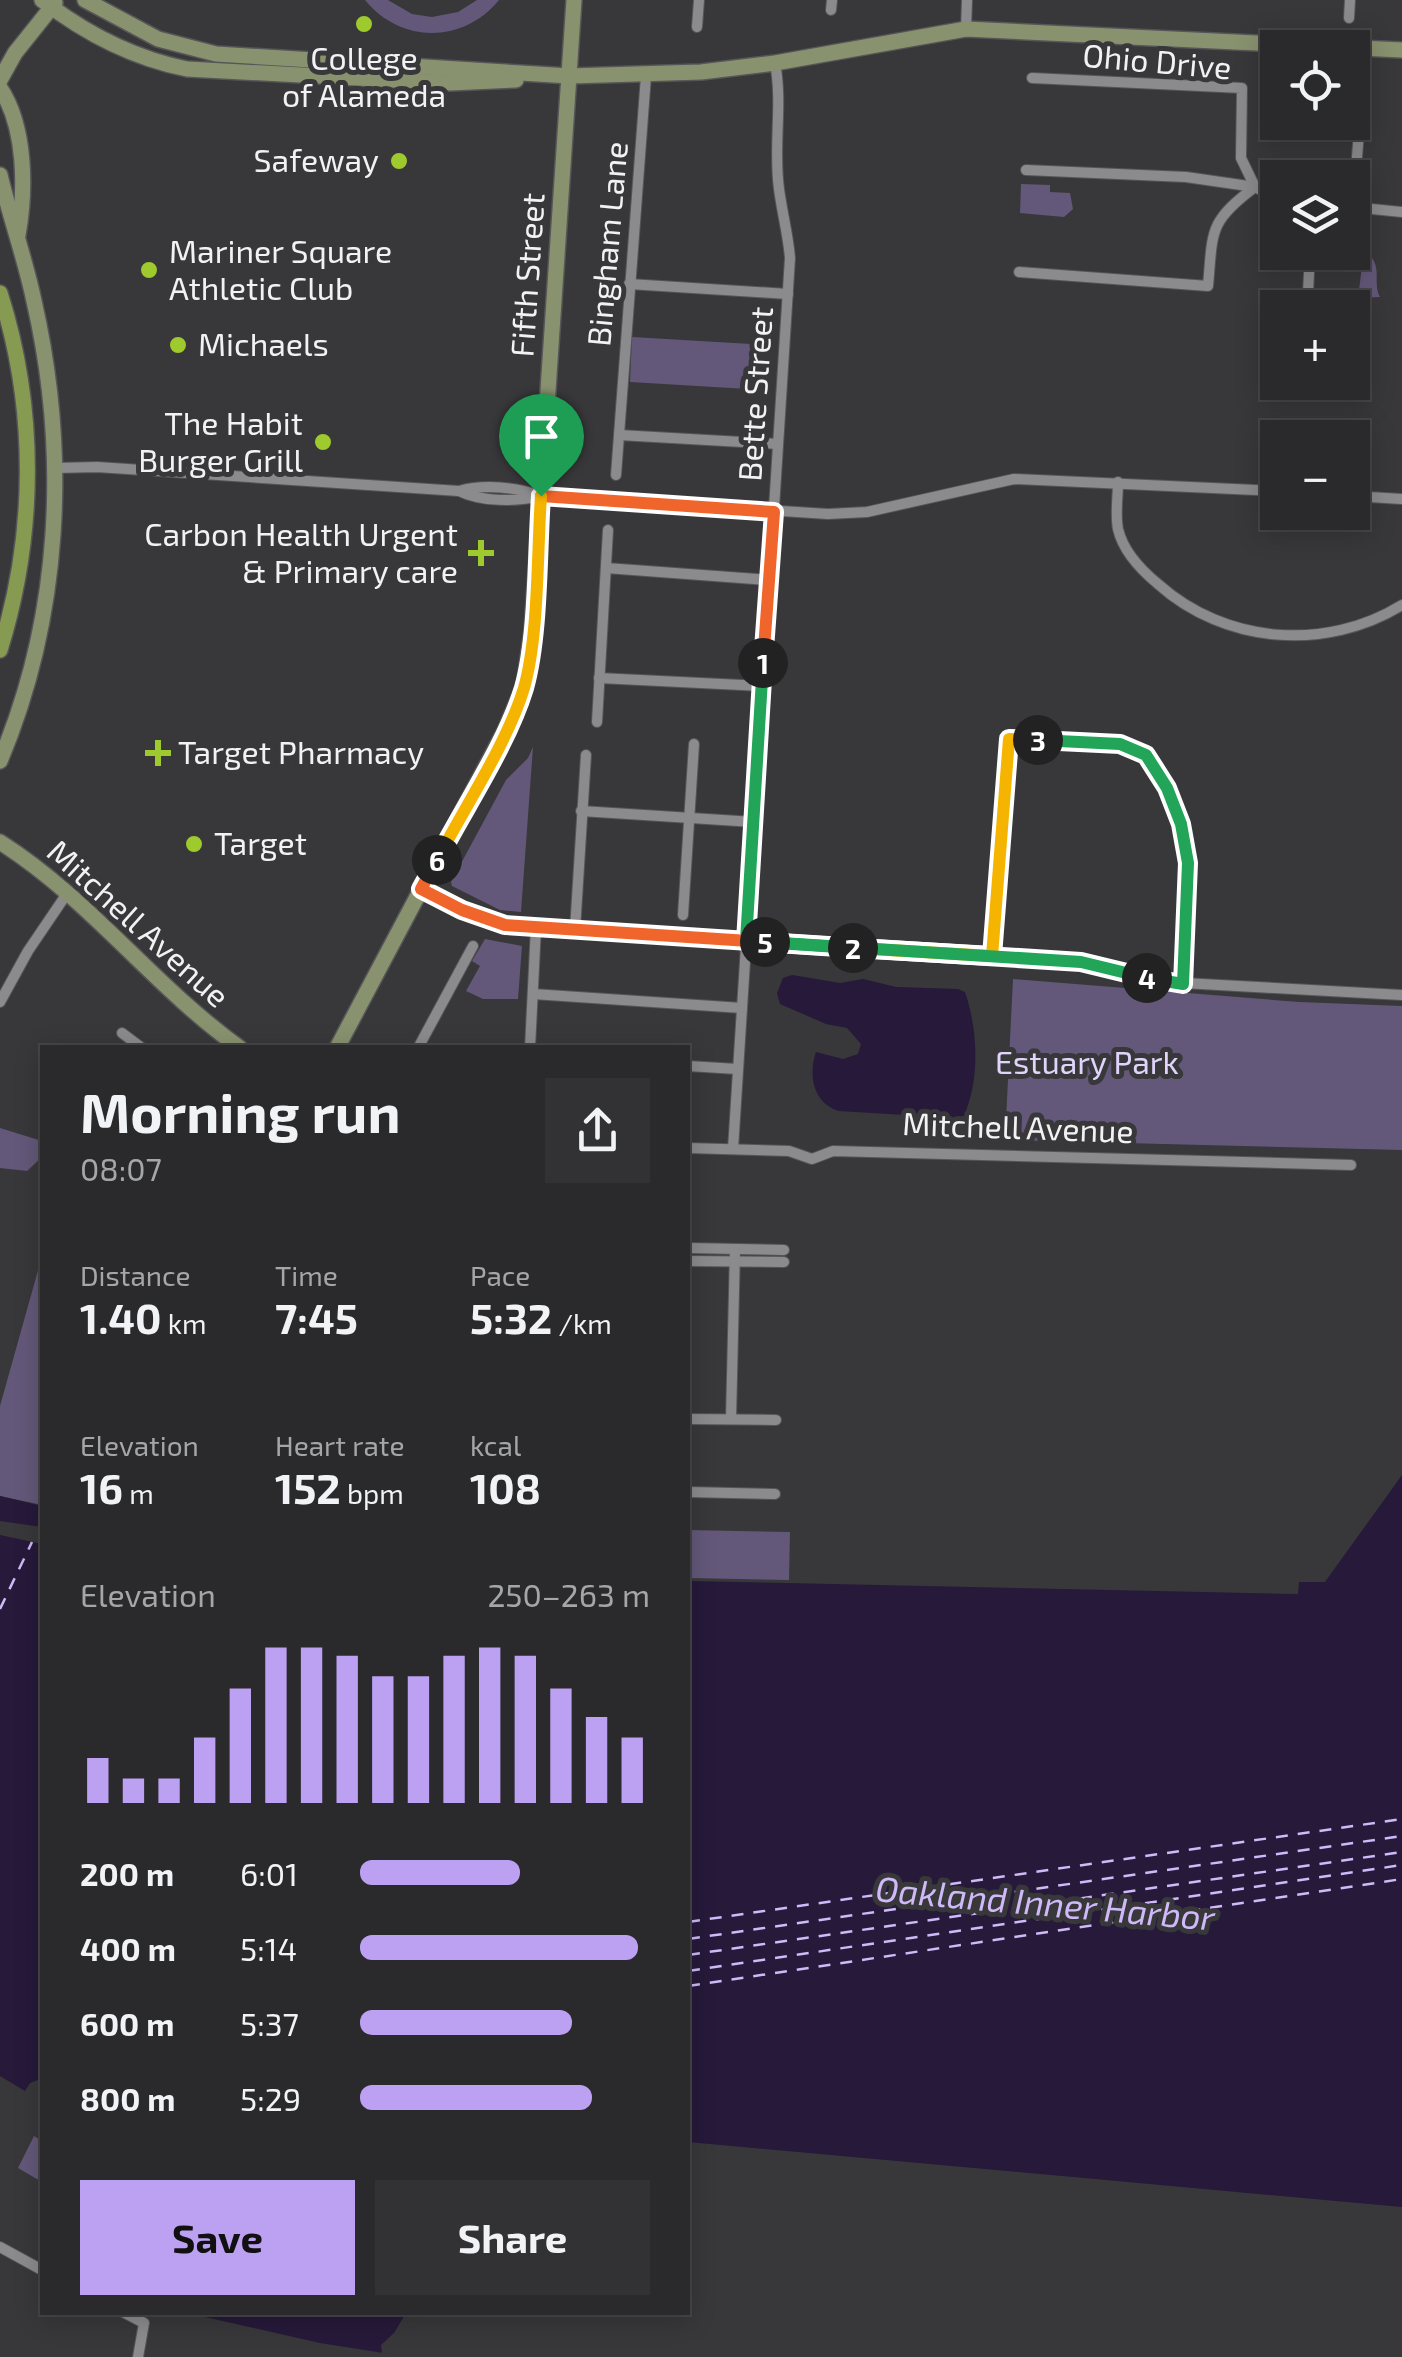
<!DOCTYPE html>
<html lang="en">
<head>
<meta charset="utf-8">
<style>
  body { margin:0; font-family:"Exo 2",sans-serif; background:#323134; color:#f1f3f6; height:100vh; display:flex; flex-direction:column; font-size:38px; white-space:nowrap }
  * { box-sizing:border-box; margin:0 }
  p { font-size:32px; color:#a5a6a9 }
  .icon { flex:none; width:55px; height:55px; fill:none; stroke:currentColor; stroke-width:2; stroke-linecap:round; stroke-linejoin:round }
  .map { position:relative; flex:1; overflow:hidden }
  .sheet { position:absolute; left:40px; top:1045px; width:650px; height:1270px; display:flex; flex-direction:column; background:#2a292c; border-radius:0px; box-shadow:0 5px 25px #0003,0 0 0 2px #464548 }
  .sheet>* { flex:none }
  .buttons { position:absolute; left:1260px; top:30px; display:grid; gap:20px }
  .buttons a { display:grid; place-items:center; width:110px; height:110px; border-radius:0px; background:#2a292c; box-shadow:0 5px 25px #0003,0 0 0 2px #464548; font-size:50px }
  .pin { position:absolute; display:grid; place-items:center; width:85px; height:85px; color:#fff; margin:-102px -42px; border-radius:50% 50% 50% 0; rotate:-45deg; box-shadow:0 0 10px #0007 }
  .pin .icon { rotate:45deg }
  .km { position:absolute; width:50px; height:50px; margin:-25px; border-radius:50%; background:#222; color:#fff; font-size:28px; line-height:50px; text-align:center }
  .round { display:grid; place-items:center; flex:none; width:105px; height:105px; border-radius:0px; background:#323134 }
  .head { display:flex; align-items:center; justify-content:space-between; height:170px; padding:0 40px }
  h1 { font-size:55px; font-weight:700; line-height:75px }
  .metrics { display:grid; grid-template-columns:repeat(3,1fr); gap:15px; height:170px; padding:10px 40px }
  .metrics div { display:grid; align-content:center }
  .metrics b { font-size:42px; font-weight:700 }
  .metrics small { font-size:28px; font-weight:400 }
  .metrics p { font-size:28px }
  .chart { height:280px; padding:20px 40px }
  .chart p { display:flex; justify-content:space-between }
  .chart svg { width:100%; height:180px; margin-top:10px; stroke:#bca0f2; stroke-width:6 }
  .action { display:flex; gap:20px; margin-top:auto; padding:20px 40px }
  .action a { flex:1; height:115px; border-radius:0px; background:#bca0f2; color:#111; font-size:40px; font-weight:700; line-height:115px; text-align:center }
  .action a+a { background:#323134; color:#f1f3f6 }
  ul { padding:0 40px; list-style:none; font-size:32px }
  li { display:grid; grid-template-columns:160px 120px 1fr; align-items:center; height:75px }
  li i { height:25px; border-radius:12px; background:#bca0f2 }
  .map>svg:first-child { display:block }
</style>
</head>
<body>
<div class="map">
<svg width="1402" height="2357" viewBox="0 0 1402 2357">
  <rect width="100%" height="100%" fill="#38373a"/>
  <g fill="#635879">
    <path d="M365,0H388L412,14L432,17L458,12L477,0H499C463,44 401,44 365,0Z"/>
    <path d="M1021,184L1050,185V192L1070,193L1073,209L1064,217L1020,213Z"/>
    <path d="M1372,258C1381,270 1373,284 1380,297L1358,298L1362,266Z"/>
    <path d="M632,337L768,345L766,390L630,382Z"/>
    <path d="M533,747L521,912L500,910L452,886L451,882L506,780L528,758Z"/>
    <path d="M485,939L522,946L518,999H483L466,991L480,966L472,961Z"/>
    <path d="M1013,979L1299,1002L1402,1006V1150L1005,1140Z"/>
    <path d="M0,1128L42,1141V1157L27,1171L0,1168Z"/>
    <path d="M42,1256V1505L0,1496V1406Z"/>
    <path d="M688,1530L790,1532L789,1580L688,1578Z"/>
    <path d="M34,2136L42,2141V2182L18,2168Z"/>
  </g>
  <g fill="#26193a">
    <path d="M792,975L840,983L863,979L896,987L958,989L965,992C978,1030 980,1079 964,1116L955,1118L839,1111C813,1103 808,1075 816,1052L843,1059L858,1054L861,1044L847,1028L826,1024L780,1004L777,993L783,978Z"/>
    <path d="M1402,1475V2207L688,2142V1581L1298,1594L1299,1582H1325Z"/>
    <path d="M0,1496L42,1506V2083L38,2080L30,2083L25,2091L0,2076Z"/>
    <path d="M187,2313H414L390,2354L320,2343Z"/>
  </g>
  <g fill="#38373a">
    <path d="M0,1521L42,1527V1544L0,1535Z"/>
    <path d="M419,2312L414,2333L396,2355L382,2353L381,2345L394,2333L406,2313Z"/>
  </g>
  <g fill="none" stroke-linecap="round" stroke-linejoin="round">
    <g stroke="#cfb9f9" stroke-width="2.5" stroke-dasharray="12 10" stroke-linecap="butt">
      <path d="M0,1609L32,1542"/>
      <path d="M688,1922L1402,1819"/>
      <path d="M688,1939L1402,1836"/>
      <path d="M688,1955L1402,1852"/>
      <path d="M688,1971L1402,1865"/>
      <path d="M688,1986L1402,1879"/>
    </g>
    <defs>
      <g id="street">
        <path d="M831,10L832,0"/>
        <path d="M1349,18L1350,0"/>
        <path d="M697,27L699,0"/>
        <path d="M966,29L967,0"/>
        <path d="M1032,78L1242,88L1241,158L1255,187"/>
        <path d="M1026,170L1186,177L1255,187L1278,199"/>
        <path d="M1352,207L1402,212"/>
        <path d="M1353,207L1362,94"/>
        <path d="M1019,272L1208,286C1213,231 1208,222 1255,187"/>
        <path d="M629,284L788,294"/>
        <path d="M1308,294L1310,252"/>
        <path d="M619,435L778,444"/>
        <path d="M55,468L97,467L459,491C484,484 516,487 541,496"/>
        <path d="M616,475L646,76"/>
        <path d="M1118,482C1118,497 1115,514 1118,529C1123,551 1141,570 1158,584C1225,644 1326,652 1402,605"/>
        <path d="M459,491C481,502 517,502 541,496L828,514L867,512L1014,479L1278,491"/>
        <path d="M1352,496L1402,499"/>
        <path d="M606,568L769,580"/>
        <path d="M599,678L762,686"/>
        <path d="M597,722L608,530"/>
        <path d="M581,811L754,822"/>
        <path d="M421,889L486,920L505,925L1065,961L1098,964L1165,982L1402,995"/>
        <path d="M683,915L694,744"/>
        <path d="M575,930L586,755"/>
        <path d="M992,956L1009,739C1042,741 1120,735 1146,755C1152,760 1158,773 1162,780C1200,842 1187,916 1183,984"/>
        <path d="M533,994L742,1008"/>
        <path d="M0,1002L28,951L68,892"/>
        <path d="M122,1033L142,1048"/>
        <path d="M418,1048L473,946"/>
        <path d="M530,1048L536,927"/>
        <path d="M688,1066L737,1069"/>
        <path d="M688,1148L789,1151L812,1159L833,1151L1351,1165"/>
        <path d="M733,1149L790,258C788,234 782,212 779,189C773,146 783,105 775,63"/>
        <path d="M688,1248L784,1250"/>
        <path d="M688,1261L784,1262"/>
        <path d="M688,1419L776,1420"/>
        <path d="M731,1419L735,1249"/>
        <path d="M688,1492L775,1494"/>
        <path d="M0,2247L42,2270"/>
        <path d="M123,2312L144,2323L138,2357"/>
      </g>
      <g id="secondary">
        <path d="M42,0C86,34 132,58 187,69L450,83L516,80"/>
        <path d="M85,0L158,39L216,54L570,76L701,72L775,63L966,29L1402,50"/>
        <path d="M0,80L15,53L55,3"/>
        <path d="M0,88C26,127 26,190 18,235"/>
        <path d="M0,175C10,217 25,258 34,301C69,454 61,616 0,761"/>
        <path d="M0,842C90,899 153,986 240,1048"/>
        <path d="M337,1048L505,731L524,686L532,631L574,0"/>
      </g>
      <path id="primary" d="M0,293C37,409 36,534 0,650"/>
    </defs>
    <use href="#street" stroke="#565658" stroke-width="12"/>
    <use href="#secondary" stroke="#565658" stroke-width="18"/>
    <use href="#primary" stroke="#565658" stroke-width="18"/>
    <use href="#street" stroke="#8b8a8c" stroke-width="10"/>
    <use href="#secondary" stroke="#89926f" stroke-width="15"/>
    <use href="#primary" stroke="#869b51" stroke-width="15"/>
  </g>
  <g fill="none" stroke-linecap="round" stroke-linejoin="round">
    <defs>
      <path id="split-1" d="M541,496L774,512L763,663"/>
      <path id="split-2" d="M763,663L746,941L853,948"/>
      <path id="split-3" d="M853,948L992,956L1009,739L1038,740"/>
      <path id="split-4" d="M1038,740L1120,744L1146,755L1167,788L1181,824L1188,863L1183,984L1147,978"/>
      <path id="split-5" d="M765,942L1081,962L1147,978"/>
      <path id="split-6" d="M437,860L421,889L462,910L505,925L765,942"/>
      <path id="split-7" d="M437,860C464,808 507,744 524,688C539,635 537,553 541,496"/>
    </defs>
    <use href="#split-1" stroke="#fff" stroke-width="20"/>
    <use href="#split-2" stroke="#fff" stroke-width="20"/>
    <use href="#split-3" stroke="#fff" stroke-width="20"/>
    <use href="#split-4" stroke="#fff" stroke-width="20"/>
    <use href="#split-5" stroke="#fff" stroke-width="20"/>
    <use href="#split-6" stroke="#fff" stroke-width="20"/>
    <use href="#split-7" stroke="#fff" stroke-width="20"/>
    <use href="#split-1" stroke="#f0652b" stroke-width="12"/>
    <use href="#split-2" stroke="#22a559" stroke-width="12"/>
    <use href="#split-3" stroke="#f5b400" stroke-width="12"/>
    <use href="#split-4" stroke="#22a559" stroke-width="12"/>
    <use href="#split-5" stroke="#22a559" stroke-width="12"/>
    <use href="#split-6" stroke="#f0652b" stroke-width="12"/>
    <use href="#split-7" stroke="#f5b400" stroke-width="12"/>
  </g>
  <g fill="#9fca2d" stroke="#38373a" stroke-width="4">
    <circle cx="364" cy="24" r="10"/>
    <circle cx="399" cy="161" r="10"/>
    <circle cx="149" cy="270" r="10"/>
    <circle cx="178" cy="345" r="10"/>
    <circle cx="323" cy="442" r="10"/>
    <path d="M476 538h10v10h10v10h-10v10h-10v-10h-10v-10h10z"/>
    <path d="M153 738h10v10h10v10h-10v10h-10v-10h-10v-10h10z"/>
    <circle cx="194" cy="844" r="10"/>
  </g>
  <g text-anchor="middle" stroke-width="10" stroke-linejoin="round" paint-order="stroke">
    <g font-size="32" fill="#f2f1f3" stroke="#38373a" text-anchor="start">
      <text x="364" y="70" text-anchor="middle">College<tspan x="364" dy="37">of Alameda</tspan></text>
      <text x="379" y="172" text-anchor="end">Safeway</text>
      <text x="169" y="263">Mariner Square<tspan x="169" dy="37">Athletic Club</tspan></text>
      <text x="198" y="356">Michaels</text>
      <text x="303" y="435" text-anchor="end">The Habit<tspan x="303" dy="37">Burger Grill</tspan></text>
      <text x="458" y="546" text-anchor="end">Carbon Health Urgent<tspan x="458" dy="37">&amp; Primary care</tspan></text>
      <text x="178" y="764">Target Pharmacy</text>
      <text x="214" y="855">Target</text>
    </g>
    <g font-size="32" fill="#f2f1f3" stroke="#38373a">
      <text transform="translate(1157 62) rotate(5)" y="11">Ohio Drive</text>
      <text transform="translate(608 244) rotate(-85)" y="11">Bingham Lane</text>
      <text transform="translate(528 275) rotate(-86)" y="11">Fifth Street</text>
      <text transform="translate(756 394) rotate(-86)" y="11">Bette Street</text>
      <text transform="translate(138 924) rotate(42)" y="11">Mitchell Avenue</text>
      <text transform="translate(1018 1128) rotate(2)" y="11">Mitchell Avenue</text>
    </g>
    <g font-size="32" fill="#e1d4fb" stroke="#38373a">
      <text x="1087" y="1074">Estuary Park</text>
    </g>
    <g font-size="35" font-style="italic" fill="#cfb9f9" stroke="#38373a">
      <text transform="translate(1045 1904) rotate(5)" y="12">Oakland Inner Harbor</text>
    </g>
  </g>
</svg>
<div class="buttons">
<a><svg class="icon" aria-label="locate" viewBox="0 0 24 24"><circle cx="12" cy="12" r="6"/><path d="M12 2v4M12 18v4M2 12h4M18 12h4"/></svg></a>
<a><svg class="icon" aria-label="layers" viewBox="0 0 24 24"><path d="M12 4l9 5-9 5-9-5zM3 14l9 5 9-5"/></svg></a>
<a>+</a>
<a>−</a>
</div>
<div class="pin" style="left:541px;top:496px;background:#1e9e55"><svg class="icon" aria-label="arrive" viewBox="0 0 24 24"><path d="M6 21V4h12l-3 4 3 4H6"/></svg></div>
<b class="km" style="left:763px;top:663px">1</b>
<b class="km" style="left:853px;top:948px">2</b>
<b class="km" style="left:1038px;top:740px">3</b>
<b class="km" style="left:1147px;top:978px">4</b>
<b class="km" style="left:765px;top:942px">5</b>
<b class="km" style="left:437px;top:860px">6</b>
<section class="sheet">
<div class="head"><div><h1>Morning run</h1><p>08:07</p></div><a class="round"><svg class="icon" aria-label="share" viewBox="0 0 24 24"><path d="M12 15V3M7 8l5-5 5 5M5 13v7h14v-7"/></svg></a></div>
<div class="metrics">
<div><p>Distance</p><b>1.40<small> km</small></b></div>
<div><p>Time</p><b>7:45</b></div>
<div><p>Pace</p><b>5:32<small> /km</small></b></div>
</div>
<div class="metrics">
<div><p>Elevation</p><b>16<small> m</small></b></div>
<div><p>Heart rate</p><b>152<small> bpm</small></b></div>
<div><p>kcal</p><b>108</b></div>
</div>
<div class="chart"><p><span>Elevation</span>250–263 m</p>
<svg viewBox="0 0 160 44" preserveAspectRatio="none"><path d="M5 44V33M15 44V38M25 44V38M35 44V28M45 44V16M55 44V6M65 44V6M75 44V8M85 44V13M95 44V13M105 44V8M115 44V6M125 44V8M135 44V16M145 44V23M155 44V28"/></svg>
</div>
<ul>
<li><b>200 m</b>6:01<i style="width:55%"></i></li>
<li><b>400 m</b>5:14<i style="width:96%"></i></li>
<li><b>600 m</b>5:37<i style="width:73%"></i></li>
<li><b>800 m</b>5:29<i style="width:80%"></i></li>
</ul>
<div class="action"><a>Save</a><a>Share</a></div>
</section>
</div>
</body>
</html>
